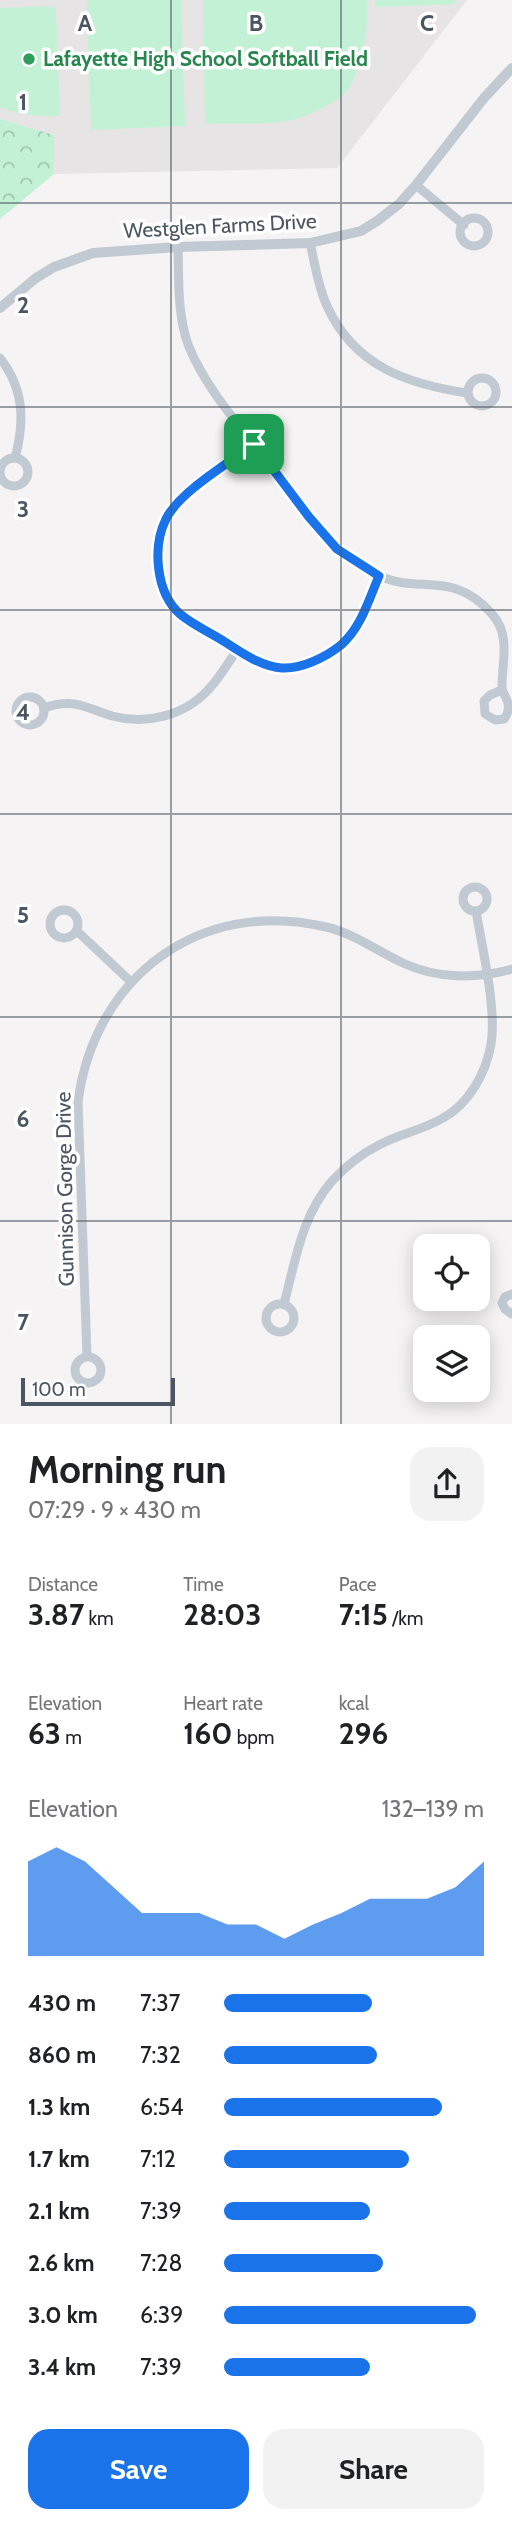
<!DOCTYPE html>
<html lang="en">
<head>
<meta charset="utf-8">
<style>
  body { margin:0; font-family:Cabin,sans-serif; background:#f2f2f2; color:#202124; height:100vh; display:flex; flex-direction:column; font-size:26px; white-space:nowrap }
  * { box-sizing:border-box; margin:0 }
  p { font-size:23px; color:#757577 }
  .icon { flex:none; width:38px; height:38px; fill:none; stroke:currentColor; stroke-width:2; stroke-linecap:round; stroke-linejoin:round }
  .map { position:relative; height:1424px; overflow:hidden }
  .details { display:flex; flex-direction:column; background:#fff; flex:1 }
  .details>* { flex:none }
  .fabs { position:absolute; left:413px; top:1234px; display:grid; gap:14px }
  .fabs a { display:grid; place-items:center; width:77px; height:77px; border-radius:14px; background:#fff; box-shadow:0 4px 18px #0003; font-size:35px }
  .scale { position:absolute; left:21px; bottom:18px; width:154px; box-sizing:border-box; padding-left:7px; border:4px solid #4a5661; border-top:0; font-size:19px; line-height:24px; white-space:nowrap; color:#4a5661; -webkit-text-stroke:5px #fff; paint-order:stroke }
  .pin { position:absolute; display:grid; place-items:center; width:60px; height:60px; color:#fff; margin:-30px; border-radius:14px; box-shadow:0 4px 10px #0006 }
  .round { display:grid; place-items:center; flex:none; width:74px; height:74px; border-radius:21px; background:#f2f2f2 }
  .summary { display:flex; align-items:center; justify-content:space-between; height:119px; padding:0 28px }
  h1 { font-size:38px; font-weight:700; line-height:52px }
  .stats { display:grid; grid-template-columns:repeat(3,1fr); gap:10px; height:119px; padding:7px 28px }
  .stats div { display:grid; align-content:center }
  .stats b { font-size:30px; font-weight:700 }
  .stats small { font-size:19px; font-weight:400 }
  .stats p { font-size:19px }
  .chart { height:196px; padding:14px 28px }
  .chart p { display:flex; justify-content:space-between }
  .chart svg { width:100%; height:126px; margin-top:7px; fill:#1a73e8; opacity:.7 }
  .cta { display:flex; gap:14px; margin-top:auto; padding:14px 28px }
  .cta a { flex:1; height:80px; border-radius:21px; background:#1a73e8; color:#fff; font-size:28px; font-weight:700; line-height:80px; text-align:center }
  .cta a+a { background:#f2f2f2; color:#202124 }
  ul { padding:0 28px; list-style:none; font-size:23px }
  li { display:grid; grid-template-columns:112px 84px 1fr; align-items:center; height:52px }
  li i { height:18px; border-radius:9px; background:#1a73e8 }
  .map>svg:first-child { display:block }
</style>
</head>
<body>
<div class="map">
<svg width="512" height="1424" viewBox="0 0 512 1424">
  <defs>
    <pattern id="forest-crowns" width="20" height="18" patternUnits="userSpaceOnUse" patternTransform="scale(1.75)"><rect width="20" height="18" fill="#c3f1d5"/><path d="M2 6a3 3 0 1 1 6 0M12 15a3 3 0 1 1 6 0" fill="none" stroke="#a0c6b0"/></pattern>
  </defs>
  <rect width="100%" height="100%" fill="#f5f3f3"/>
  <path fill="#e6e4e5" d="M0,0H467L337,168L54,174V135L0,119Z"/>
  <g fill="#c3f1d5">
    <path d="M87,0H181L185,126L91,130Z"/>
    <path d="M203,0H367C368,30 365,63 348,89C341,101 306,117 292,120C269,125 230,123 205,124Z"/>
    <path d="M375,0H455V4L376,7Z"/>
    <path d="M51,6L56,11L60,116C39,117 20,115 0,107V8Z"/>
  </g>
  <path fill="url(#forest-crowns)" d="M0,119L54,135V174L0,219Z"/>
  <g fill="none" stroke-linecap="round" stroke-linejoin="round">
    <g stroke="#c1cad2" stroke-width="9">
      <path d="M416,185L464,225"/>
      <circle cx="474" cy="232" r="14"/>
      <path d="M310,243C315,264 318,287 327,306C354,366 407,384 467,393"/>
      <path d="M178,247C179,280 177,316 189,347C206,388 236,421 263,456C286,487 308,520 336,547C347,558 362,567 376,574C417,596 452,568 492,614C512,636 501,665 502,690"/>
      <path d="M0,358C24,389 25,421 15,458"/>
      <circle cx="482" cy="392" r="14"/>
      <path d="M254,444C229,463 179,492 166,519C152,547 156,593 180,614C193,625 211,633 225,642C242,653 262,667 282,668C302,669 326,657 341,645C361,628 369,599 379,576"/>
      <circle cx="14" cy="472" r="14"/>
      <path d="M502,690C508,701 512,708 504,719L495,720L485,714L484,701L490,695Z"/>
      <circle cx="30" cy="711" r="14"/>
      <path d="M44,708C73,697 86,708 112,716C146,725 184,716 208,690C219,679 228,663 237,650"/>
      <circle cx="475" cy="899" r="12"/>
      <circle cx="64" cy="924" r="14"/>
      <path d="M77,931L130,981"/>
      <path d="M512,1294L505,1297L502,1303L505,1309L512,1314"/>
      <path d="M284,1304C295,1262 302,1215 332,1181C346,1166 361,1154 379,1145C399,1134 423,1130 443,1118C469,1104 486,1073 491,1044C497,1010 482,947 476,911"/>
      <circle cx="280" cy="1318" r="14"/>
      <path d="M87,1356L78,1102C94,977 200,897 326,927C353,933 377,951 403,963C437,979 476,979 512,969"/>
      <circle cx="88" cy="1370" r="13"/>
    </g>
    <path stroke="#c1cad2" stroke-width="10" d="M0,308L36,278L54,267L93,253L178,247L310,243L361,231L377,221L399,204L416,185L484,98L512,68"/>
  </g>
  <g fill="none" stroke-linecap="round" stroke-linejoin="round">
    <defs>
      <path id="route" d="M254,444L309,517L337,549L379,576C369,599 361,628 341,645C326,657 302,669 282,668C262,667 242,653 225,642C211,633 193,625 180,614C156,593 152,547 166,519C179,492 229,463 254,444Z"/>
    </defs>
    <use href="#route" stroke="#fff" stroke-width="14"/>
    <use href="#route" stroke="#1a73e8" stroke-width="9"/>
  </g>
  <path fill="none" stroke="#4a5661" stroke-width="2" stroke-opacity="0.55" d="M171,0V1424M341,0V1424M0,203H512M0,407H512M0,610H512M0,814H512M0,1017H512M0,1221H512"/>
  <circle fill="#2e9e5b" stroke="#fff" stroke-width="2.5" cx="29" cy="59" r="7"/>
  <g text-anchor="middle" stroke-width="7" stroke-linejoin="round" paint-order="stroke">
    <g font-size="21" font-weight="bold" fill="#27864d" stroke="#fff" text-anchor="start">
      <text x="43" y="66">Lafayette High School Softball Field</text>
    </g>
    <g font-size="21" fill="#4a5661" stroke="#fff">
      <text transform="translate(220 226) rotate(-3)" y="7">Westglen Farms Drive</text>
      <text transform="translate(65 1189) rotate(-91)" y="7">Gunnison Gorge Drive</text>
    </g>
  </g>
  <g font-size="23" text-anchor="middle" font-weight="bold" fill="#4a5661" stroke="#fff" stroke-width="7" stroke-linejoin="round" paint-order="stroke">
    <text x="85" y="31">A</text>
    <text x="256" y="31">B</text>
    <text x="427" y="31">C</text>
    <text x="23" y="110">1</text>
    <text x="23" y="313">2</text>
    <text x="23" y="517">3</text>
    <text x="23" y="720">4</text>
    <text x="23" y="923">5</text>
    <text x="23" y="1127">6</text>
    <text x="23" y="1330">7</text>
  </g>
</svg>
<div class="fabs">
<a><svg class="icon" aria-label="locate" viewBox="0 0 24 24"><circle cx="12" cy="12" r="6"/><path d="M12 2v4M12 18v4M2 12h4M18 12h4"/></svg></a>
<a><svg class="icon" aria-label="layers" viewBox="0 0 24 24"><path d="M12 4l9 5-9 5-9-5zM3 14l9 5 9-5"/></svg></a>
</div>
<div class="scale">100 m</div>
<div class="pin" style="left:254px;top:444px;background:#1e9e55"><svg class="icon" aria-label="arrive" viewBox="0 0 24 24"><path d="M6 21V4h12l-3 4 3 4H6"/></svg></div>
</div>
<section class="details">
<div class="summary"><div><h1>Morning run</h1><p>07:29 · 9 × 430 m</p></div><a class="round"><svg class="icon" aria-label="share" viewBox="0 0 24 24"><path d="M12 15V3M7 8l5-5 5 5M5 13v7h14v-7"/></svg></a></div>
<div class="stats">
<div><p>Distance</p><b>3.87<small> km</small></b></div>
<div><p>Time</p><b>28:03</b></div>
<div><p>Pace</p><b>7:15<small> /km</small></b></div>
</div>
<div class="stats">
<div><p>Elevation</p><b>63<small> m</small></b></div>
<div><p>Heart rate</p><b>160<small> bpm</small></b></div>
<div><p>kcal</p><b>296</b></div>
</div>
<div class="chart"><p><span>Elevation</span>132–139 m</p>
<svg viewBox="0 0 160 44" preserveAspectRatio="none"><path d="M0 44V11L10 6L20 11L30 20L40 29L50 29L60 29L70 33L80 33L90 38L100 33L110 29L120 24L130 24L140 24L150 20L160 11V44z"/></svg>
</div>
<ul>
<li><b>430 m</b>7:37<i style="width:57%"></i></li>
<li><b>860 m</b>7:32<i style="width:59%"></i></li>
<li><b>1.3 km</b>6:54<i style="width:84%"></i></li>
<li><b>1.7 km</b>7:12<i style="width:71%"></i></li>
<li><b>2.1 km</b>7:39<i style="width:56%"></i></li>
<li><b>2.6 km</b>7:28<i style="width:61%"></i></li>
<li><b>3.0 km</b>6:39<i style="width:97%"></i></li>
<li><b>3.4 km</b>7:39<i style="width:56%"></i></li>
</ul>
<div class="cta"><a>Save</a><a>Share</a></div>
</section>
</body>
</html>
